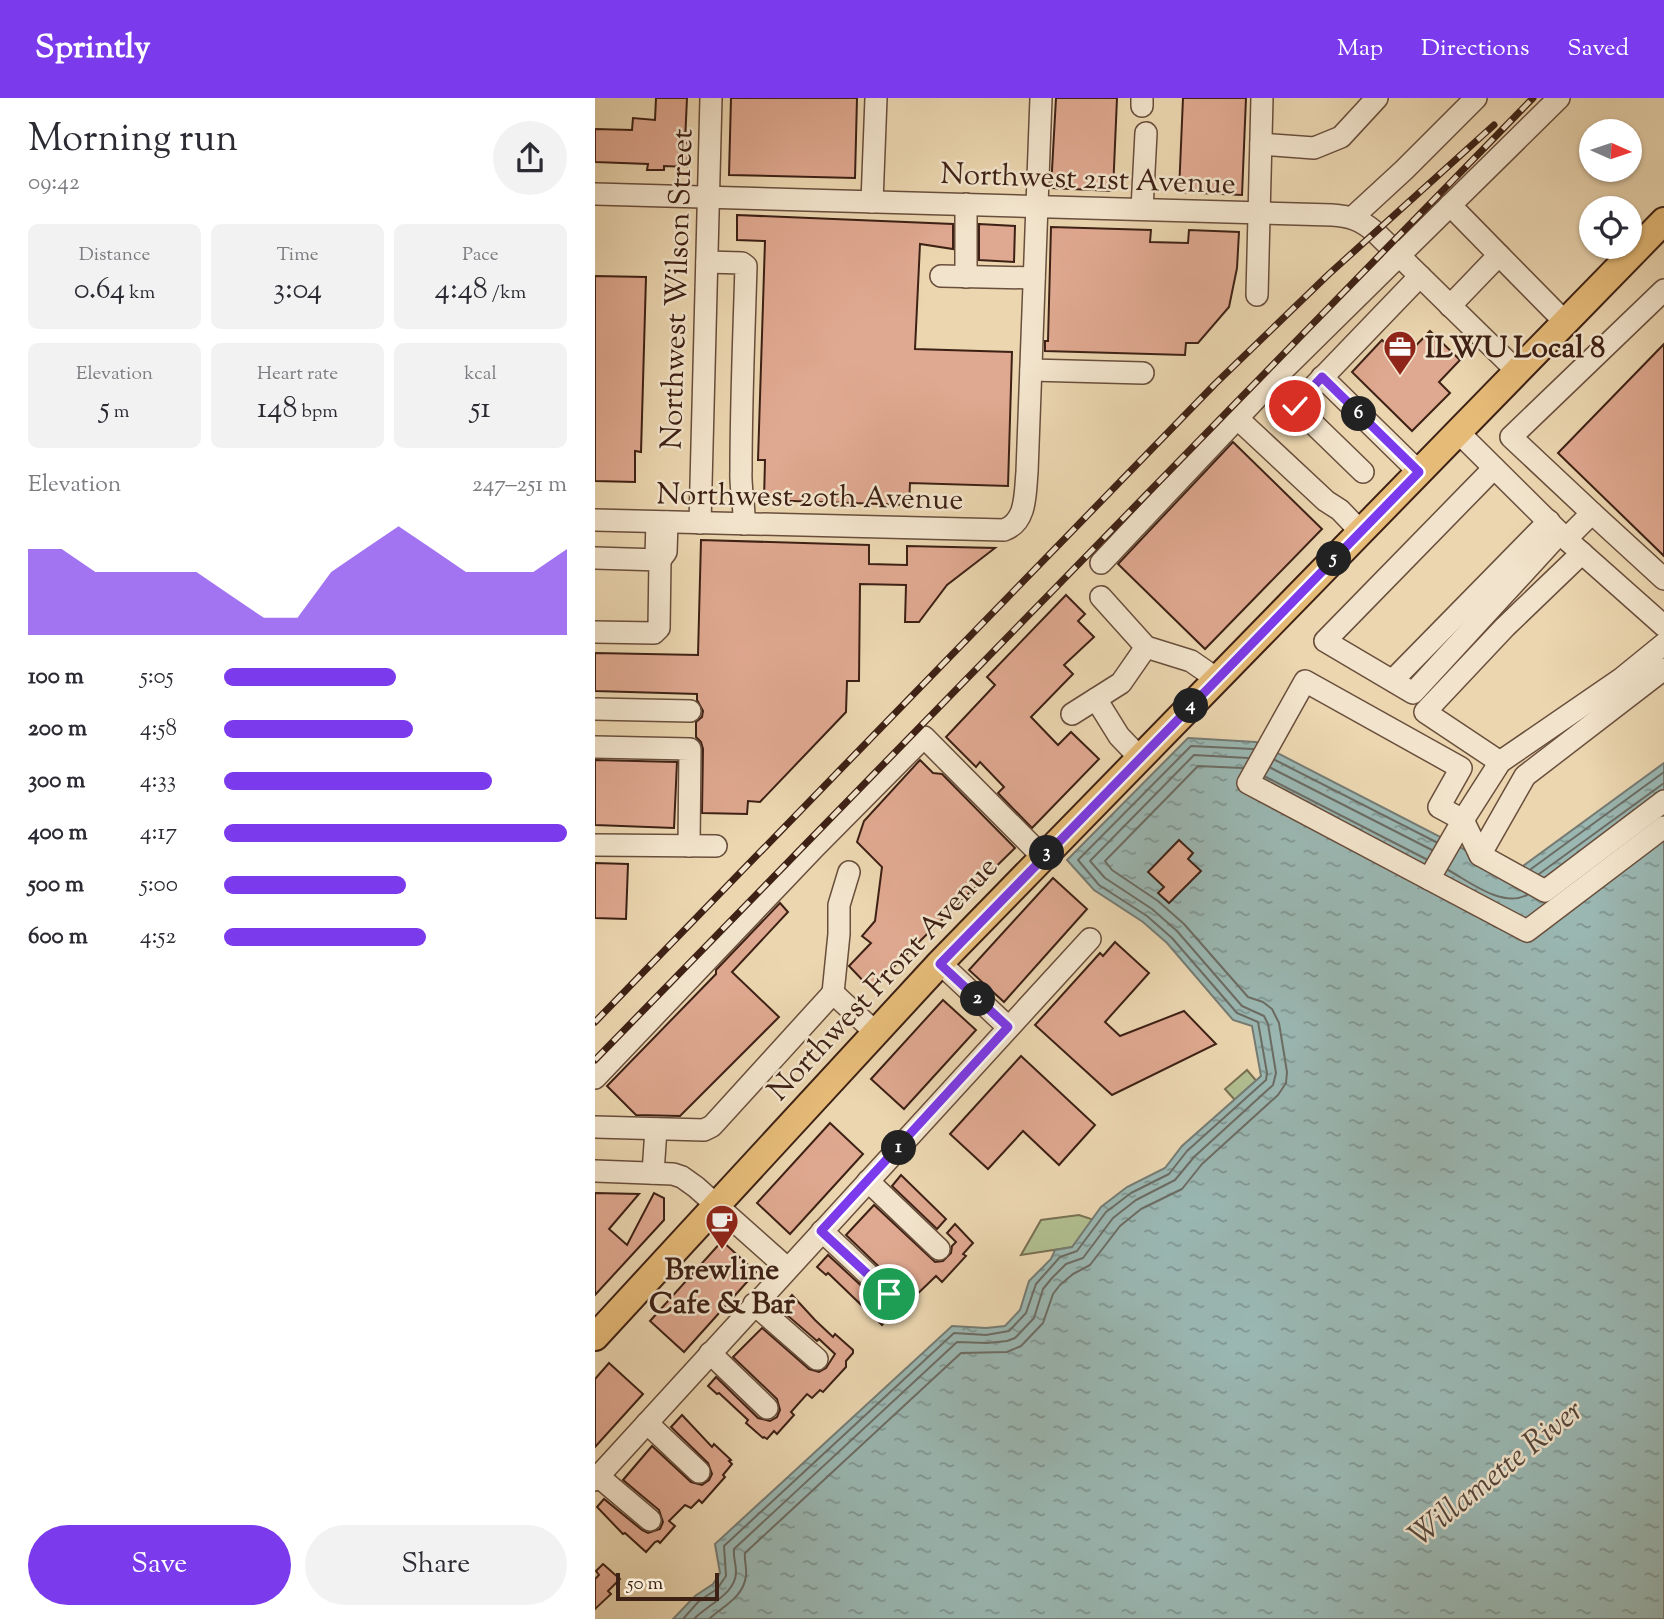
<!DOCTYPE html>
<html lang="en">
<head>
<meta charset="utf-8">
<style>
  body { margin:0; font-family:"Sorts Mill Goudy",serif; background:#f2f2f3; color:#2b2b33; height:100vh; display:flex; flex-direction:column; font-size:26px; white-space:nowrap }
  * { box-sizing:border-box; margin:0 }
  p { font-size:23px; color:#7c7c81 }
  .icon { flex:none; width:38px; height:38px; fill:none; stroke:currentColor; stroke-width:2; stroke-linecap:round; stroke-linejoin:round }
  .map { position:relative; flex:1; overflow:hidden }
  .details { display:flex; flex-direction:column; background:#fff; width:595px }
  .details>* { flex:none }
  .needle { width:46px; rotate:93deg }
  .tools { position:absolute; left:984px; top:21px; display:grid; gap:14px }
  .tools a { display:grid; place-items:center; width:63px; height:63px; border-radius:50%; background:#fff; box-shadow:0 2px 5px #0004; font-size:35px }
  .scale { position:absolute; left:21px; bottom:18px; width:103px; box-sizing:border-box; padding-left:7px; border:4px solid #3e2115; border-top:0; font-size:19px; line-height:24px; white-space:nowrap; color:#3e2115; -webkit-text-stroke:5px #f2e4cc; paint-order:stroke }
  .pin { position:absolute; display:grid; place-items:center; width:60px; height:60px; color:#fff; margin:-30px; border:4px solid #fff; border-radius:50%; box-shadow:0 2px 7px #0007 }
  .km { position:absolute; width:35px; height:35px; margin:-18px; border-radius:50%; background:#222; color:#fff; font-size:19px; line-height:35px; text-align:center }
  .round { display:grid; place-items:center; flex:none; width:74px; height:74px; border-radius:37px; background:#f2f2f3 }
  .overview { display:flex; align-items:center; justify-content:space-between; height:119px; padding:0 28px }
  h1 { font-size:38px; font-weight:600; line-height:52px }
  .stats { display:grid; grid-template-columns:repeat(3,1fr); gap:10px; height:119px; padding:7px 28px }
  .stats div { display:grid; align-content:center; border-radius:10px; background:#f2f2f3; text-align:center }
  .stats b { font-size:30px; font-weight:600 }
  .stats small { font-size:19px; font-weight:400 }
  .stats p { font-size:19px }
  .chart { height:196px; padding:14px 28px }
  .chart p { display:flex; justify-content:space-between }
  .chart svg { width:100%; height:126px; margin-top:7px; fill:#7c3aed; opacity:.7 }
  .button { display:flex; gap:14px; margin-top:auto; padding:14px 28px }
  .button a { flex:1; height:80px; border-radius:42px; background:#7c3aed; color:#fff; font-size:28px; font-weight:600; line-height:80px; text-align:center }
  .button a+a { background:#f2f2f3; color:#2b2b33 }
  ul { padding:0 28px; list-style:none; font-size:23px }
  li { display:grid; grid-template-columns:112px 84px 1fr; align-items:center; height:52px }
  li i { height:18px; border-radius:9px; background:#7c3aed }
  header { display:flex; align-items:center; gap:42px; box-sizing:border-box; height:98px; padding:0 35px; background:#7c3aed; color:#fff }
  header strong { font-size:33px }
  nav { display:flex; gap:38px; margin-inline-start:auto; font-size:24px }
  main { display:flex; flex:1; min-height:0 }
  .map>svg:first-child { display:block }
</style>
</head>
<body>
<header>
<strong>Sprintly</strong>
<nav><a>Map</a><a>Directions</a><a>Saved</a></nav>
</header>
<main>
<section class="details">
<div class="overview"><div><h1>Morning run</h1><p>09:42</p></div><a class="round"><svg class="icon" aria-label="share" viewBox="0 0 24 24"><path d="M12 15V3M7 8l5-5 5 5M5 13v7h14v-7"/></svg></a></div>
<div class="stats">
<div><p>Distance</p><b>0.64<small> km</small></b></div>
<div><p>Time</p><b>3:04</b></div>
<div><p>Pace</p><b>4:48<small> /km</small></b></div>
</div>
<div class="stats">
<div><p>Elevation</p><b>5<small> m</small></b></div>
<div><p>Heart rate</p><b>148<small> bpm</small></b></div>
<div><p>kcal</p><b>51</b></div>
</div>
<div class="chart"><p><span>Elevation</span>247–251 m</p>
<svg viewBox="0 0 160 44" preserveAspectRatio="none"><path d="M0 44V14L10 14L20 22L30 22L40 22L50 22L60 30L70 38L80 38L90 22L100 14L110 6L120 14L130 22L140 22L150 22L160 14V44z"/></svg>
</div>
<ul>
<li><b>100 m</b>5:05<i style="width:50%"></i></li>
<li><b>200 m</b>4:58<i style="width:55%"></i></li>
<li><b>300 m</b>4:33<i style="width:78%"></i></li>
<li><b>400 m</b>4:17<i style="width:100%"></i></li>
<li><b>500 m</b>5:00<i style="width:53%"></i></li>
<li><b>600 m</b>4:52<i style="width:59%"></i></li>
</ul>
<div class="button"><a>Save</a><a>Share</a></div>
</section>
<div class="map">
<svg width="1069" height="1521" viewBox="0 0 1069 1521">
  <defs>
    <pattern id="water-ripples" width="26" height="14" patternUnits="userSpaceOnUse" patternTransform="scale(1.75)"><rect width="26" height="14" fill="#9ab7b2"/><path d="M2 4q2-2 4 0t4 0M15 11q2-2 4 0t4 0" fill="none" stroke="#7f9490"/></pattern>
  </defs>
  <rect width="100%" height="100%" fill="#ebd6b0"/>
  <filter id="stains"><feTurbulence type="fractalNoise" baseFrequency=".00286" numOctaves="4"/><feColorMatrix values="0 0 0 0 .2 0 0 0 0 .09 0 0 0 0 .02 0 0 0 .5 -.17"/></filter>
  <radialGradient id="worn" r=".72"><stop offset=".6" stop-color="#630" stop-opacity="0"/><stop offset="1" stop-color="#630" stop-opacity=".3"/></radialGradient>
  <path fill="#b1bf90" stroke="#787052" stroke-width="2" d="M652,972L706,1035L478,1149L426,1157L446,1122L484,1117L499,1122L657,1021L630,991Z"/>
  <path fill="url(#water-ripples)" stroke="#757b73" stroke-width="2" d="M593,640L661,644L917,776L1069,665V1521H78L100,1498L118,1486L125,1475L120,1446L357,1228L391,1230L410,1228L425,1212L434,1183L456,1161L460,1152L477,1149L506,1109L532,1089L570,1070L587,1048L666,978L657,928L638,922L572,845L548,824L499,792L472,762Z"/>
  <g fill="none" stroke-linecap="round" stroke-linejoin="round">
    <g stroke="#6c6c64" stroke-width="2">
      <path d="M680,662L841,744"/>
      <path d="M676,670L837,752"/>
      <path d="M671,679L831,761"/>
      <path d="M936,771L1069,674"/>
      <path d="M853,772C875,784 907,810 932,797"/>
      <path d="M944,776L1069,685"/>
      <path d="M88,1521L104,1503L122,1491L131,1478L129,1448L359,1235L391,1237L414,1233L431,1215L441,1186L465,1159L482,1153L511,1114L536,1095L574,1076L592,1053L671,982L672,975L663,924L642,915L577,840L552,818L504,787L483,762L596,648L658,651"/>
      <path d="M99,1521C112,1507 141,1496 141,1474C141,1466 138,1458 139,1451L362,1244L392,1245L412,1243L420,1240L439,1220L448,1191L457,1180L471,1166L488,1160L518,1120L541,1102L580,1082L599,1059L678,987L681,975L673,926L669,918L647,908L582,833L557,811L510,780L495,763L599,657L653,660"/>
      <path d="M114,1521C128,1508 148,1500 151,1478C152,1470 149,1462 150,1455L366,1255L412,1254L426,1248L448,1225L458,1196L465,1187L478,1176L495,1167L525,1128L546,1111L587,1091L607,1066L683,997L691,985L692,974L684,925L677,911L668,904L653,899L589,826L563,803L517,772L510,763L603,668L647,670"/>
    </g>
  </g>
  <g fill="#dfa890" stroke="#3e2115" stroke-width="2">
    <path d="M61,0H92L90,44L93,45L92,69L69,68V72H52L53,66L0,64V31L37,32L38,20L60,22Z"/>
    <path d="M136,0H262L260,80L134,77Z"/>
    <path d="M461,0H522L518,93L456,90Z"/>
    <path d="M588,0H651L647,97L584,94Z"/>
    <path d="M142,117L358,126V151L325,146L320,251L417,254L413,388L315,385L314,407L169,402L170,362H163L170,143L142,142Z"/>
    <path d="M384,126L420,128L419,164L384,162Z"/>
    <path d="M456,129L556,132L555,144L593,145L594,132L644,134L642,170L634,209L603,245H591L590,257L450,253V243H453Z"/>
    <path d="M0,178L51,179L46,354L40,353V384L0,383Z"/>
    <path d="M835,233L865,262L844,284L855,295L817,333L757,274L787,242L807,262Z"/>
    <path d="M1069,246V458L963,355Z"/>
    <path d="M638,344L727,431L610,551L523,466Z"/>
    <path d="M106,442L274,447V466L312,467V448L400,450L352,487L324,524H310L311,487L265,486L264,583H252L251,614L165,704L153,703L152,716L107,715L108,651L106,644L101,639V624L107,619L108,613L102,602V596L0,593V555L103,557Z"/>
    <path d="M471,497L490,516L483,523L499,539L469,567L478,576L436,619L463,647L476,634L504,661L437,730L403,695L409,689L385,664L381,669L351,639L400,587L392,579Z"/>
    <path d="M0,662L82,664L79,730L0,727Z"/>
    <path d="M325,662L338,675L347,676L420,750L276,891L254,868L276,845L267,838L280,823L287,769L262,744L269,723Z"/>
    <path d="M584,742L598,755L593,761L606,773L574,805L563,795L569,789L553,774Z"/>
    <path d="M0,765L33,766L31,821L0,820Z"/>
    <path d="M458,780L492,811L409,904L374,872Z"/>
    <path d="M185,805L193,814L137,874L184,919L85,1018L41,1017L12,988L121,876V872Z"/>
    <path d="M520,844L554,875L510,924L525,938L589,913L621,946L517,997L440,927L505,855L508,858Z"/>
    <path d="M348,902L381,932L309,1011L276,981Z"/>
    <path d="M426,958L500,1027L464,1067L428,1033L393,1071L355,1036Z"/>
    <path d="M235,1025L268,1056L195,1136L162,1105Z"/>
    <path d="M306,1077L351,1121L342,1131L297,1088Z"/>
    <path d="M0,1095L44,1096L14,1131L32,1147L59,1095L69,1100V1122L0,1197Z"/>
    <path d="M279,1107L340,1164L348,1163L356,1155L357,1148L361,1144L352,1135L360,1126L378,1145L368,1156L371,1158L347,1184L341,1178L315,1203L318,1205L303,1222L301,1220L299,1222L294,1218L287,1227L233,1175L231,1177L222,1169L233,1157L286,1206L297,1209L304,1204L307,1198L303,1187L251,1137Z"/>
    <path d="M127,1143L161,1174L89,1254L55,1223Z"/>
    <path d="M197,1197L220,1222L238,1239L240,1236L258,1252V1255L251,1263V1269L228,1294L225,1292L217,1300L212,1296L196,1314L199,1317L182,1336L179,1333L172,1341L169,1339L168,1340L151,1325L153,1322L124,1295L122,1296L113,1288L121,1279L163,1320L175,1323L182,1319L185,1312L182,1301L138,1259L167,1230L214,1271L224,1274L231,1270L240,1256L224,1241L222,1243L185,1211Z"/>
    <path d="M14,1265L48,1296L0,1349V1281Z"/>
    <path d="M87,1317L117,1349L119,1346L136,1362L134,1363L137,1366L128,1377L130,1379L107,1405L104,1402L96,1410L90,1407L74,1423L80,1428L65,1445L63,1443L60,1444L51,1454L30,1435L28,1436L2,1409L9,1401L47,1432L53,1435L65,1431L68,1424L64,1412L28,1382L57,1348L96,1384L107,1387L114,1382L117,1376L113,1365L76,1329Z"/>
    <path d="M8,1466L25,1481L13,1493L16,1496L0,1511V1481L4,1477L1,1473Z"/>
  </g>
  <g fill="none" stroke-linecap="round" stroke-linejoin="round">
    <defs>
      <g id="minor">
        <path d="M547,8V0"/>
        <path d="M666,46L719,50L746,39L782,0"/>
        <path d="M0,96L737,117C755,118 766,122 780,134L923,274"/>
        <path d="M277,104L281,0"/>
        <path d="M855,107L904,157L855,208"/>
        <path d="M547,111L551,35"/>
        <path d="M758,119L809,72L881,0"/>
        <path d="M904,157L971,225"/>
        <path d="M112,164L147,165L151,168C149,236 146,304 146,373C145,391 150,408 149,426"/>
        <path d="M346,178L439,180"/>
        <path d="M371,179V106"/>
        <path d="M662,197L667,0"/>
        <path d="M436,272L548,275"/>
        <path d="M727,279L824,374"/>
        <path d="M642,320L731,403L745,412L766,434"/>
        <path d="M863,334L971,441L1069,528"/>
        <path d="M899,370L730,543L818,595L965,435"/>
        <path d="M768,374L700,308L825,178"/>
        <path d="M997,415L1069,481"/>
        <path d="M0,422L409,432C432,424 430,395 432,374L446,0"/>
        <path d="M62,424L61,457L65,462L71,454L72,424"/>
        <path d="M105,425L116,0"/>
        <path d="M971,441L997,415L916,339L1069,192"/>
        <path d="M0,460L65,462L64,530L59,535L0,534"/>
        <path d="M506,465L684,276L964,0"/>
        <path d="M506,499L551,549L596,563L622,581"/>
        <path d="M1069,546L1026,581L905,664L868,722L834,781L932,833L1069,729"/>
        <path d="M798,582L954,423"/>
        <path d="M501,601L524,638L545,660"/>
        <path d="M0,611L95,613"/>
        <path d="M477,616L526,585L551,549"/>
        <path d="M0,649L95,651L94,748"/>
        <path d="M905,664L830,614L910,529L987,455"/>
        <path d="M0,747L121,748"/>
        <path d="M885,757L950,793L1069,703"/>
        <path d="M834,781L653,685L710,583L866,670L844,709L868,722L885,757L930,678L1069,571"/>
        <path d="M345,865L413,929"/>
        <path d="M238,895L244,836V807L254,774"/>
        <path d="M0,980L219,750L329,639L448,759"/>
        <path d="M0,1029L109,1032L117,1028L238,895L280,934"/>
        <path d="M0,1073L78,1076L87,1079L101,1089L192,1170"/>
        <path d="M58,1075L61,1031"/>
        <path d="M273,1083L344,1151"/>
        <path d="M227,1133L294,1196"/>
        <path d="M159,1206L222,1261"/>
        <path d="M115,1255L172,1310"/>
        <path d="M52,1325L104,1374"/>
        <path d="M3,1378L55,1422"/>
        <path d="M0,1382L495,841"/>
      </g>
      <path id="major" d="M0,1239L345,865L1069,123"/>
    </defs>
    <use href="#minor" stroke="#694e3c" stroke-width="24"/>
    <use href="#major" stroke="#3e2115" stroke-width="30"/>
    <use href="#minor" stroke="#f2e4cc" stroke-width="21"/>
    <use href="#major" stroke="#e6bb78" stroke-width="26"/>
    <defs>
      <g id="rail">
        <path d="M0,924L620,286L734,176L899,27"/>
        <path d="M0,962L938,0"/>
      </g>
    </defs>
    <use href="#rail" stroke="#3e2115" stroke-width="7"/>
    <use href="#rail" stroke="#f2e4cc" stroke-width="4.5" stroke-dasharray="13" stroke-linecap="butt"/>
  </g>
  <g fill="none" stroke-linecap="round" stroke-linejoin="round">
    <defs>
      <path id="route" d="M294,1196L226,1133L413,929L345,866L824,374L727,279L700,308"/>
    </defs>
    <use href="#route" stroke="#fff" stroke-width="14"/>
    <use href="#route" stroke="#7c3aed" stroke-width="9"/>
  </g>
  <defs>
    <symbol id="office-pin" viewBox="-11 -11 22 30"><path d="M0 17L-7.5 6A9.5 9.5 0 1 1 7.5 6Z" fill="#8f2418" stroke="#f2e4cc"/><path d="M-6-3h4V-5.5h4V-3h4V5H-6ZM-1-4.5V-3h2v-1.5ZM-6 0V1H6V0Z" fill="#fff"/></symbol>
    <symbol id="cafe-pin" viewBox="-11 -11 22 30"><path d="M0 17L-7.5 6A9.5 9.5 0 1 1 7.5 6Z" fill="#8f2418" stroke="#f2e4cc"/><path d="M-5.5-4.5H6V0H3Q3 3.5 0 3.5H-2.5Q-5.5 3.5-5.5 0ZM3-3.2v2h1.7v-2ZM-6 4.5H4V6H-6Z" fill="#fff"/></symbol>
  </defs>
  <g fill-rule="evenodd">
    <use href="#office-pin" x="786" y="230" width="38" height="52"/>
    <use href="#cafe-pin" x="108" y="1104" width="38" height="52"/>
  </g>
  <g text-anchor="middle" stroke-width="5" stroke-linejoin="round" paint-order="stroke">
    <g font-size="30" fill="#3e2115" stroke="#f2e4cc">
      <text transform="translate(493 80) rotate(2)" y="10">Northwest 21st Avenue</text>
      <text transform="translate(81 191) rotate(-88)" y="10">Northwest Wilson Street</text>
      <text transform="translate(215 398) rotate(1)" y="10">Northwest 20th Avenue</text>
      <text transform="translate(287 880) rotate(-47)" y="10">Northwest Front Avenue</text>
    </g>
    <g font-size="30" font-weight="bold" fill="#3e2115" stroke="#f2e4cc" text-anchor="start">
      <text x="830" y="259">ILWU Local 8</text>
      <text x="127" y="1181" text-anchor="middle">Brewline<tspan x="127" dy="34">Cafe &amp; Bar</tspan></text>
    </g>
    <g font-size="32" font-style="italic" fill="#55463c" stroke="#f2e4cc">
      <text transform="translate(900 1374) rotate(-39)" y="11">Willamette River</text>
    </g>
  </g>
  <rect width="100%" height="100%" filter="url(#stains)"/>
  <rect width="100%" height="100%" fill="url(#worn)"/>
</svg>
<div class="tools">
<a><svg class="needle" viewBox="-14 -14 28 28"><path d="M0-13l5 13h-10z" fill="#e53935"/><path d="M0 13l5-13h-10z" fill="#7c7c81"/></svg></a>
<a><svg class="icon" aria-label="locate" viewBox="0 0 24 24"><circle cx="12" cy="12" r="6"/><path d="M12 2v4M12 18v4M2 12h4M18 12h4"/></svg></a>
</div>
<div class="scale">50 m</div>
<div class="pin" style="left:294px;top:1196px;background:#1e9e55"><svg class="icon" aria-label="arrive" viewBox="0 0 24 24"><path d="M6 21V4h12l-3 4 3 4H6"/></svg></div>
<div class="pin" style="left:700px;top:308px;background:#d93025"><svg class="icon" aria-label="check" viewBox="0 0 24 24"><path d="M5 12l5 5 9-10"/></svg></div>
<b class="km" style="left:304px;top:1050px">1</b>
<b class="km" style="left:383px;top:901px">2</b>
<b class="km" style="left:452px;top:755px">3</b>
<b class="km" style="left:596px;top:608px">4</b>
<b class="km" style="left:739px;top:461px">5</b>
<b class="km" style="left:764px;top:316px">6</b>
</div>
</main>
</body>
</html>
